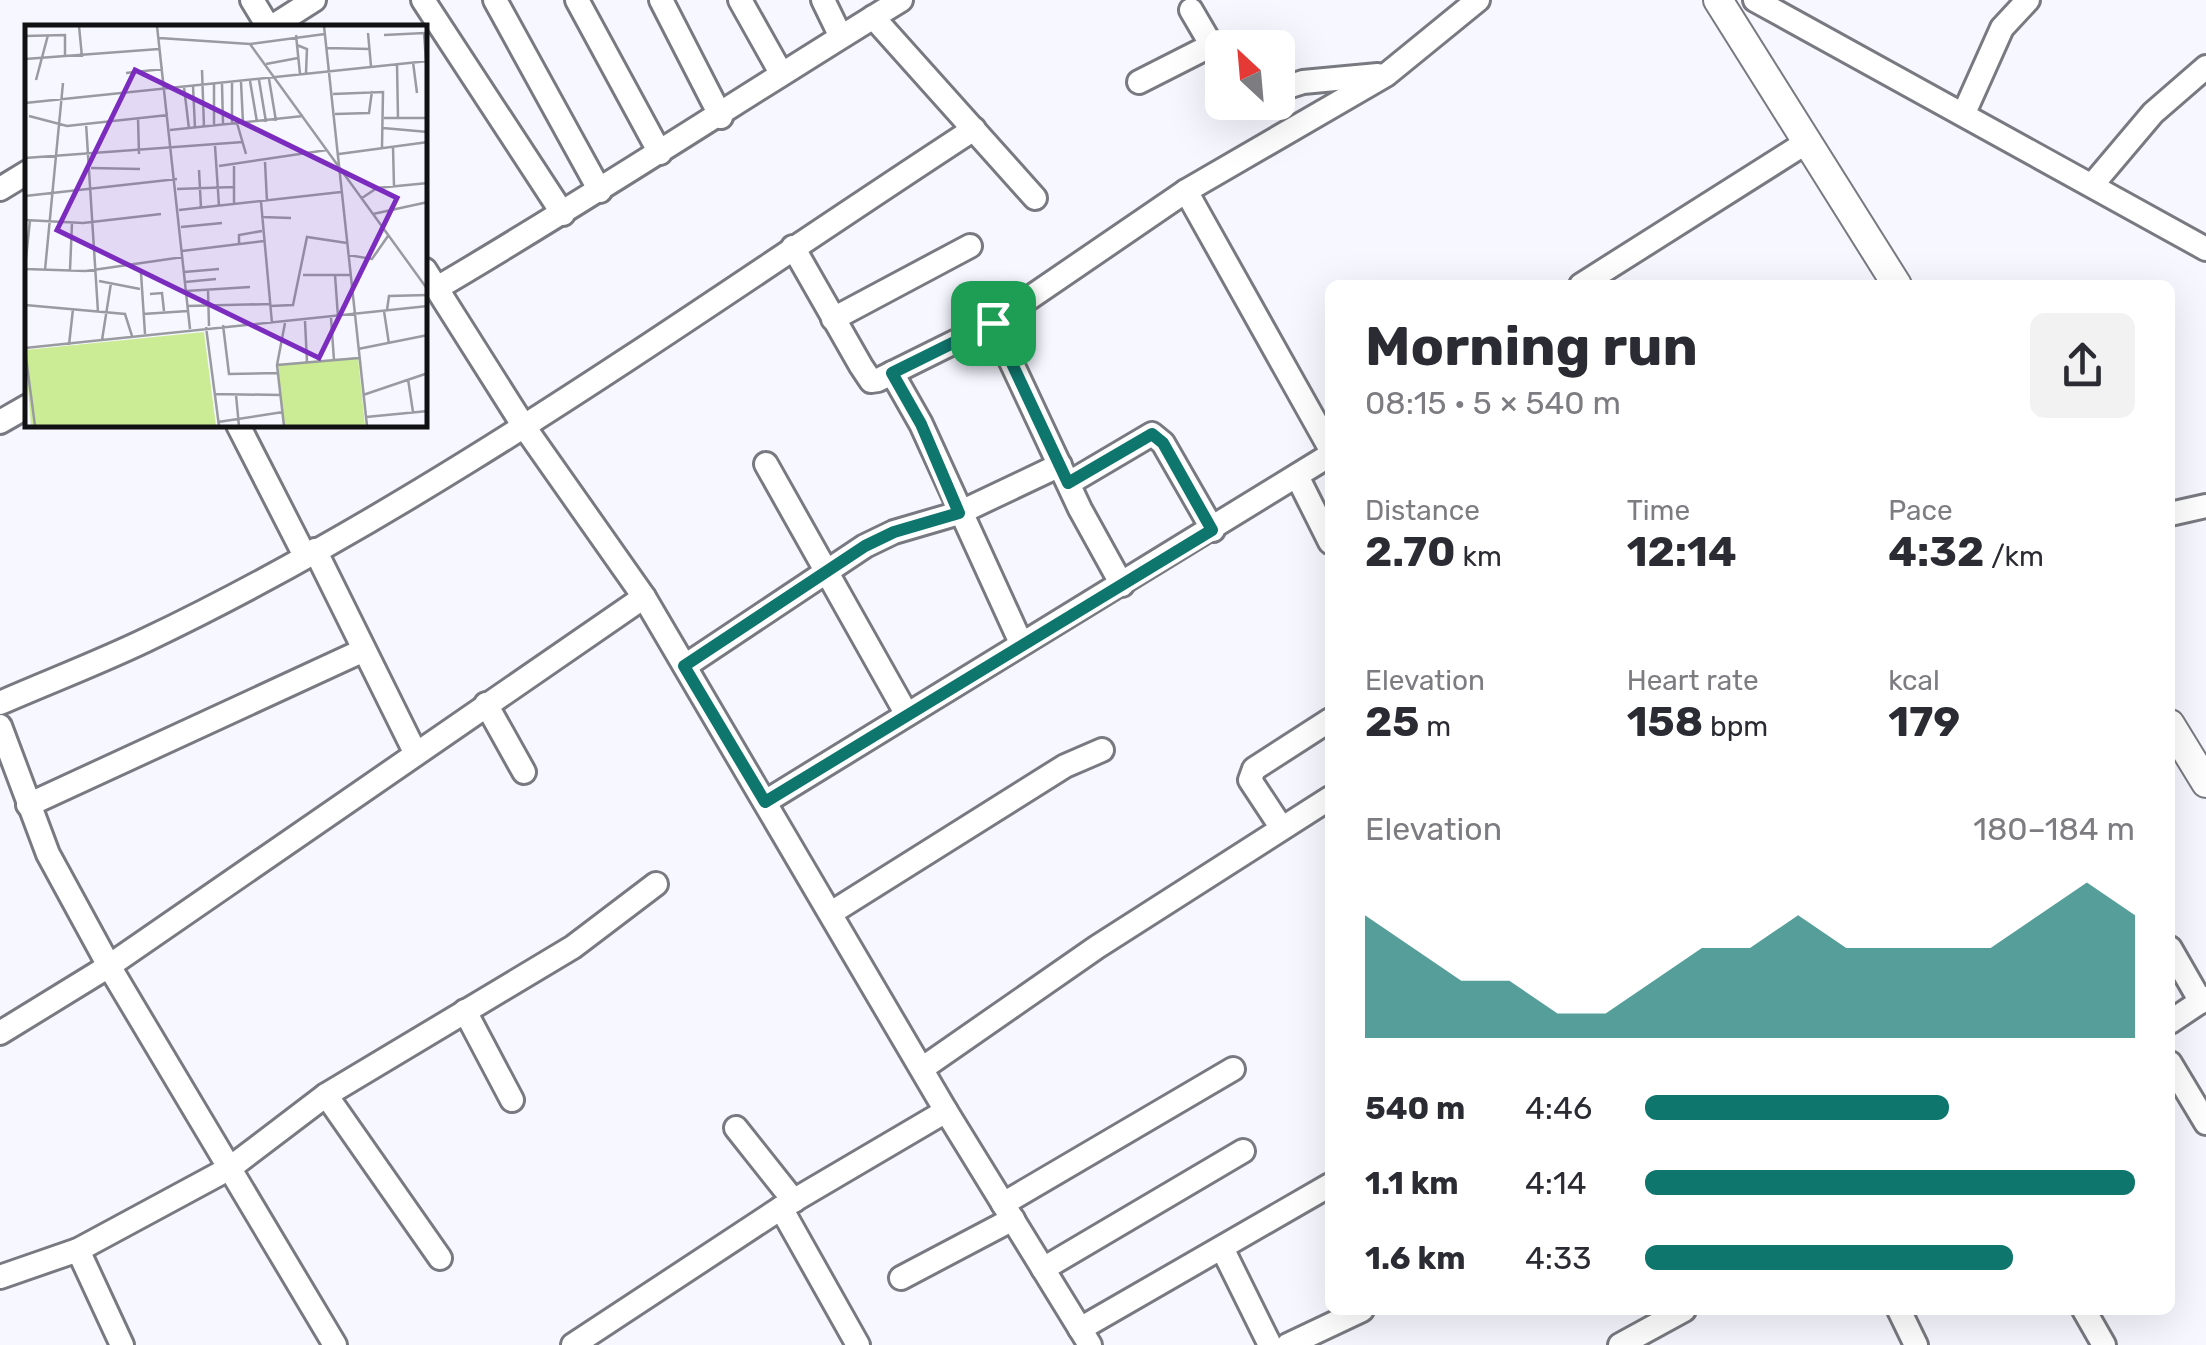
<!DOCTYPE html>
<html lang="en">
<head>
<meta charset="utf-8">
<style>
  body { margin:0; font-family:Rubik,sans-serif; background:#f2f2f3; color:#2b2b33; height:100vh; display:flex; flex-direction:column; font-size:38px; white-space:nowrap }
  * { box-sizing:border-box; margin:0 }
  p { font-size:32px; color:#7c7c81 }
  .icon { flex:none; width:55px; height:55px; fill:none; stroke:currentColor; stroke-width:2; stroke-linecap:round; stroke-linejoin:round }
  .map { position:relative; flex:1; overflow:hidden }
  .panel { position:absolute; left:1325px; top:280px; width:850px; height:1035px; display:flex; flex-direction:column; background:#fff; border-radius:15px; box-shadow:0 10px 40px #0002 }
  .panel>* { flex:none }
  .needle { width:65px; rotate:334deg }
  .fabs { position:absolute; left:1205px; top:30px; display:grid; gap:20px }
  .fabs a { display:grid; place-items:center; width:90px; height:90px; border-radius:15px; background:#fff; box-shadow:0 10px 40px #0002; font-size:50px }
  .pin { position:absolute; display:grid; place-items:center; width:85px; height:85px; color:#fff; margin:-42px; border-radius:20px; box-shadow:0 5px 15px #0006 }
  .round { display:grid; place-items:center; flex:none; width:105px; height:105px; border-radius:15px; background:#f2f2f3 }
  .headline { display:flex; align-items:center; justify-content:space-between; height:170px; padding:0 40px }
  h1 { font-size:55px; font-weight:700; line-height:75px }
  .stats { display:grid; grid-template-columns:repeat(3,1fr); gap:15px; height:170px; padding:10px 40px }
  .stats div { display:grid; align-content:center }
  .stats b { font-size:42px; font-weight:700 }
  .stats small { font-size:28px; font-weight:400 }
  .stats p { font-size:28px }
  .chart { height:280px; padding:20px 40px }
  .chart p { display:flex; justify-content:space-between }
  .chart svg { width:100%; height:180px; margin-top:10px; fill:#0f766e; opacity:.7 }
  ul { padding:0 40px; list-style:none; font-size:32px }
  li { display:grid; grid-template-columns:160px 120px 1fr; align-items:center; height:75px }
  li i { height:25px; border-radius:12px; background:#0f766e }
  .map>svg:first-child { display:block }
</style>
</head>
<body>
<div class="map">
<svg width="2206" height="1345" viewBox="0 0 2206 1345">
  <rect width="100%" height="100%" fill="#f6f7ff"/>
  <g fill="none" stroke-linecap="round" stroke-linejoin="round">
    <defs>
      <g id="minor">
        <path d="M252,0L269,28"/>
        <path d="M423,0L563,214"/>
        <path d="M495,0L600,191"/>
        <path d="M577,0L660,153"/>
        <path d="M661,0L721,117"/>
        <path d="M740,0L781,73"/>
        <path d="M823,0L840,35"/>
        <path d="M1755,0L2206,249"/>
        <path d="M1191,10L1222,63"/>
        <path d="M873,17L1035,198"/>
        <path d="M270,28L314,0"/>
        <path d="M1139,82L1212,45"/>
        <path d="M1278,90L1303,82L1378,75"/>
        <path d="M1964,113L2002,28L2028,0"/>
        <path d="M2093,184L2153,113L2206,67"/>
        <path d="M0,189L28,172"/>
        <path d="M1186,191L1330,448"/>
        <path d="M793,247L861,366L871,381L878,380L993,323L1186,191L1386,75L1478,0"/>
        <path d="M425,270L523,425L644,597L946,1111L1090,1345"/>
        <path d="M1581,285L1807,142"/>
        <path d="M437,288C594,196 746,95 901,0"/>
        <path d="M833,319L970,246"/>
        <path d="M993,323L1080,509L1122,585"/>
        <path d="M892,373L921,424L1021,643"/>
        <path d="M0,422L28,406"/>
        <path d="M238,425L305,556"/>
        <path d="M766,464L906,713"/>
        <path d="M1298,478L1330,542"/>
        <path d="M1069,483L1152,434L1163,443L1213,530"/>
        <path d="M2170,514L2206,506"/>
        <path d="M315,550L415,752"/>
        <path d="M685,666L865,546L894,532L959,513L1060,465"/>
        <path d="M0,703C48,682 98,663 146,640C432,504 708,302 974,129"/>
        <path d="M486,704L524,772"/>
        <path d="M0,726L48,854L109,966L335,1345"/>
        <path d="M765,802L1330,455"/>
        <path d="M28,805L364,650"/>
        <path d="M1281,827L1250,780L1254,769L1330,720"/>
        <path d="M831,913L1065,766L1102,750"/>
        <path d="M2170,948L2201,1002"/>
        <path d="M465,1011L512,1100"/>
        <path d="M2170,1022L2206,998"/>
        <path d="M0,1033L109,966L644,597"/>
        <path d="M2170,1063L2206,1123"/>
        <path d="M923,1068L1097,947L1330,798"/>
        <path d="M326,1095L440,1258"/>
        <path d="M736,1128L794,1201"/>
        <path d="M1003,1204L1233,1069"/>
        <path d="M781,1208L858,1345"/>
        <path d="M78,1250L122,1345"/>
        <path d="M1223,1250L1270,1345"/>
        <path d="M1043,1269L1243,1151"/>
        <path d="M0,1277L78,1250L230,1168L326,1095L573,947L656,884"/>
        <path d="M901,1278L1013,1219"/>
        <path d="M1899,1310L1916,1345"/>
        <path d="M2084,1310L2104,1345"/>
        <path d="M1080,1329L1330,1185"/>
        <path d="M573,1345L781,1208L946,1111"/>
        <path d="M1288,1345L1362,1310"/>
        <path d="M1620,1345L1684,1310"/>
      </g>
      <g id="tertiary">
        <path d="M1718,0L1897,285"/>
        <path d="M2170,724L2206,783"/>
      </g>
    </defs>
    <use href="#minor" stroke="#797a81" stroke-width="28"/>
    <use href="#tertiary" stroke="#797a81" stroke-width="32"/>
    <use href="#minor" stroke="#fff" stroke-width="22"/>
    <use href="#tertiary" stroke="#fff" stroke-width="28"/>
  </g>
  <g fill="none" stroke-linecap="round" stroke-linejoin="round">
    <defs>
      <path id="route" d="M993,323L1068,483L1152,434L1163,443L1212,530L765,802L684,666L865,546L894,532L959,513L921,424L892,373Z"/>
    </defs>
    <use href="#route" stroke="#fff" stroke-width="20"/>
    <use href="#route" stroke="#0f766e" stroke-width="12"/>
  </g>
  <g transform="translate(25 25)">
    <rect width="402" height="402" fill="#f6f7ff"/>
    <path d="M333,332L340,401H259L253,339Z" fill="#cbec95"/>
    <path d="M179,307L191,401H6L0,325Z" fill="#cbec95"/>
    <path fill="none" stroke="#9a9ba1" stroke-width="2.5" d="M54,1L57,32M132,1L165,304M299,1L342,401M343,8L346,41M271,10L275,49M359,10L399,8L401,36M0,11L40,10V32M134,13L225,19L300,9M225,19L403,265M272,20L282,24L281,48M302,23L345,24M0,34L134,24M388,37L392,68M241,39L273,33M372,39L373,93M177,45L179,102M101,48L138,44M244,54L251,96M11,55L23,10M234,55L241,97M225,56L232,97M216,57L218,98M207,58V98M189,59V101M197,59L198,99M168,61L170,103M159,62L164,104M308,69L358,67L357,122M0,78L403,36M310,89L344,88L347,66M4,91L42,101L143,90M113,93L114,129M359,93H403M61,98L73,287M212,98L221,129M358,103L403,107M145,105L278,91M190,121L194,181M368,122L369,161M314,129L403,117M0,133L218,117M240,137L242,177M194,141L302,125M209,141V180M66,143L115,144M174,145L176,183M152,164L209,162M0,171L152,154M337,173L352,163L403,158M236,177L247,298M154,185L316,167M348,189L403,177M236,192L266,193M0,195L58,198L136,189M156,202L197,198M214,218V210L237,206M157,226L239,216M323,230L347,234L363,211M0,243L5,195M0,244L61,246L158,232M20,245L38,58M45,245L47,198M159,247L194,244M116,248L120,309M278,250H310M74,256L115,264M160,257L191,254M183,265L184,301M161,266L225,262M125,269L137,268L139,286M0,280L100,289L107,311M162,281L245,279M245,281L268,280L282,212L322,218M362,285L364,271L403,270M359,286L364,319M118,289L163,286M313,292L310,250H325M306,293L309,335M280,296L282,337M198,300L204,349L253,348M181,302L194,401M77,315L86,258M44,320L48,284M0,323L403,281M333,324L403,310M0,325L10,401M252,340L334,333M383,354L388,387M189,369L256,370M211,370L214,401M338,370L403,348M341,392L403,386M193,397L258,387M259,401L252,340L260,298"/>
    <path fill="#7b2cbf" fill-opacity="0.15" stroke="#7b2cbf" stroke-width="5" d="M110,45L372,173L294,333L32,205Z"/>
    <rect width="402" height="402" fill="none" stroke="#111113" stroke-width="5"/>
  </g>
</svg>
<div class="fabs">
<a><svg class="needle" viewBox="-14 -14 28 28"><path d="M0-13l5 13h-10z" fill="#e53935"/><path d="M0 13l5-13h-10z" fill="#7c7c81"/></svg></a>
</div>
<div class="pin" style="left:993px;top:323px;background:#1e9e55"><svg class="icon" aria-label="arrive" viewBox="0 0 24 24"><path d="M6 21V4h12l-3 4 3 4H6"/></svg></div>
<section class="panel">
<div class="headline"><div><h1>Morning run</h1><p>08:15 · 5 × 540 m</p></div><a class="round"><svg class="icon" aria-label="share" viewBox="0 0 24 24"><path d="M12 15V3M7 8l5-5 5 5M5 13v7h14v-7"/></svg></a></div>
<div class="stats">
<div><p>Distance</p><b>2.70<small> km</small></b></div>
<div><p>Time</p><b>12:14</b></div>
<div><p>Pace</p><b>4:32<small> /km</small></b></div>
</div>
<div class="stats">
<div><p>Elevation</p><b>25<small> m</small></b></div>
<div><p>Heart rate</p><b>158<small> bpm</small></b></div>
<div><p>kcal</p><b>179</b></div>
</div>
<div class="chart"><p><span>Elevation</span>180–184 m</p>
<svg viewBox="0 0 160 44" preserveAspectRatio="none"><path d="M0 44V14L10 22L20 30L30 30L40 38L50 38L60 30L70 22L80 22L90 14L100 22L110 22L120 22L130 22L140 14L150 6L160 14V44z"/></svg>
</div>
<ul>
<li><b>540 m</b>4:46<i style="width:62%"></i></li>
<li><b>1.1 km</b>4:14<i style="width:100%"></i></li>
<li><b>1.6 km</b>4:33<i style="width:75%"></i></li>
</ul>
</section>
</div>
</body>
</html>
